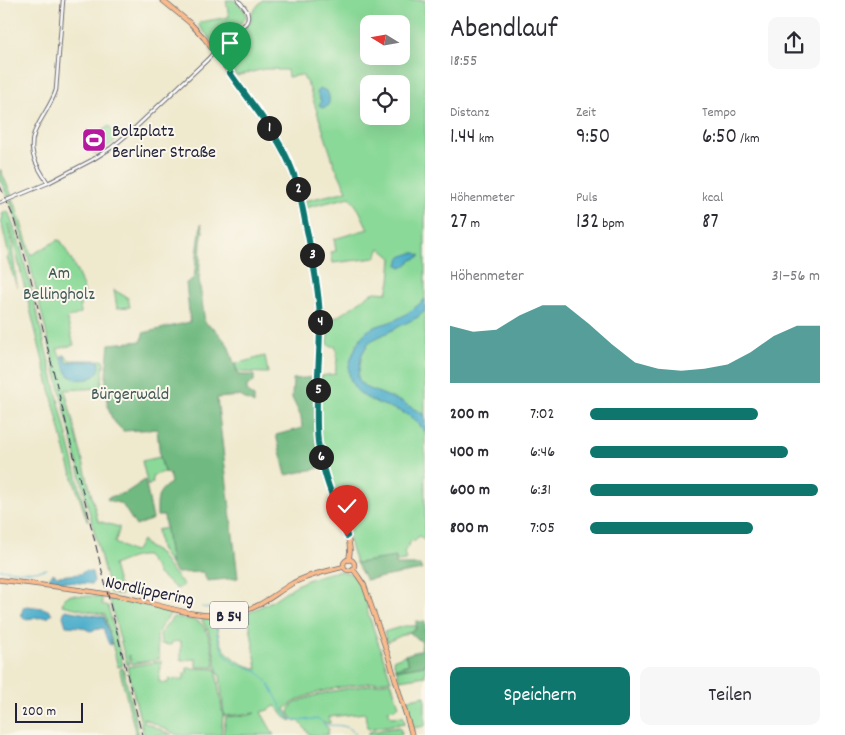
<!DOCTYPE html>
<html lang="de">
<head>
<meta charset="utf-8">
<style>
  body { margin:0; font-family:Dekko,sans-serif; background:#f7f7f7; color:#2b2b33; height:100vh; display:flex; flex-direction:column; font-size:19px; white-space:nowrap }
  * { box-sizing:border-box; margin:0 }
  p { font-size:16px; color:#7c7c81 }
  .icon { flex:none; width:28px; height:28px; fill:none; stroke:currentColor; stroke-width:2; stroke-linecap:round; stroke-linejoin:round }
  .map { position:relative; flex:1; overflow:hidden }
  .sheet { display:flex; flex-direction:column; background:#fff; width:420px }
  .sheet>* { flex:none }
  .needle { width:32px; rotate:281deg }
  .tools { position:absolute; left:360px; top:15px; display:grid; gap:10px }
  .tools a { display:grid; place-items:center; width:50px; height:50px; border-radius:10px; background:#fff; box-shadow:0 5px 20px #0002; font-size:25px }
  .scale { position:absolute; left:15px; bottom:12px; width:68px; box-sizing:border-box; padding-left:5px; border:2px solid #22223b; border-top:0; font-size:14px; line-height:18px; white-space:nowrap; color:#22223b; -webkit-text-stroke:4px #fbf7ec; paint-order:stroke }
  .pin { position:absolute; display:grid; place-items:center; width:42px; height:42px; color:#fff; margin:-51px -21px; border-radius:50% 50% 50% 0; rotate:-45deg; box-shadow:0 0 5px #0007 }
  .pin .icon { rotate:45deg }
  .km { position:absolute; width:25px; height:25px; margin:-12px; border-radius:50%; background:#222; color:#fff; font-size:14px; line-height:25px; text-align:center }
  .round { display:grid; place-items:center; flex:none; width:52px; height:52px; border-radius:10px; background:#f7f7f7 }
  .headline { display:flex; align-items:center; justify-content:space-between; height:85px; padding:0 25px }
  h1 { font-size:28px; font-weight:600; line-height:38px }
  .metrics { display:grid; grid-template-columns:repeat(3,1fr); gap:8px; height:85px; padding:5px 25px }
  .metrics div { display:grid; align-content:center }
  .metrics b { font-size:21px; font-weight:600 }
  .metrics small { font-size:14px; font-weight:400 }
  .metrics p { font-size:14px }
  .chart { height:140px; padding:10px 25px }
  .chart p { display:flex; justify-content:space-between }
  .chart svg { width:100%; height:90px; margin-top:5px; fill:#0f766e; opacity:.7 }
  .action { display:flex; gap:10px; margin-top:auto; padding:10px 25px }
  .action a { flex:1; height:58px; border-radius:10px; background:#0f766e; color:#fff; font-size:20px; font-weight:600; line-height:58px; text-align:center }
  .action a+a { background:#f7f7f7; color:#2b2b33 }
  ul { padding:0 25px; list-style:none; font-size:16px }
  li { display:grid; grid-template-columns:80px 60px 1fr; align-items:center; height:38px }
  li i { height:12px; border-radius:6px; background:#0f766e }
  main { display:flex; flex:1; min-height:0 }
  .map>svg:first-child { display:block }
</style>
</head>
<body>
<main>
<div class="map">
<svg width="425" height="735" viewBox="0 0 425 735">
  <rect width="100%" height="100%" fill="#fbf7ec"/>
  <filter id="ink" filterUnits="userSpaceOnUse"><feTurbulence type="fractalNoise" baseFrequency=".02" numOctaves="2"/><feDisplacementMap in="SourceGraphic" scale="10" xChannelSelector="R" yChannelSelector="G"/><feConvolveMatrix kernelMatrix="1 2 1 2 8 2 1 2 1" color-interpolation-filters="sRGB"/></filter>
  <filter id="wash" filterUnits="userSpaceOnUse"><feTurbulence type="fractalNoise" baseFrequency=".0096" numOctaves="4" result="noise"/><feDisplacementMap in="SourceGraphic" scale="20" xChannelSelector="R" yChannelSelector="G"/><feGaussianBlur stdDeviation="1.12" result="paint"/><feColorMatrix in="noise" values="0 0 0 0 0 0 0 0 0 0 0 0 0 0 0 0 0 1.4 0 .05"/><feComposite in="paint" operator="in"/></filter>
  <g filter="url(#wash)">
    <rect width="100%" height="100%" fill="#efe9ce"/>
    <g fill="#8ad998" stroke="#567e6a" fill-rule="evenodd">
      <path d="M226,0H235L245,11L246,18L222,42L220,39L214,43L199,26L200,22L229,17Z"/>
      <path d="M262,0H425V541L419,536L414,542L412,540L404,552L406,560L361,565L360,563H356L329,477H327L325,469L319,439H320C318,418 320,397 321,376L335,374L337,360L336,347L328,345V322L348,310L370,294L375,292L387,293L390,281L392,258L380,248L375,258L333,263L331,252L336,251L334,239L368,229L359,210L350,197L305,208L304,201L347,191L334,164L309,87L302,75L288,77L287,70H277V69H264L236,76L219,52L249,23L251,20L252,13ZM369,24H401V56H369ZM369,84H401V116H369Z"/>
      <path d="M109,126L117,140L95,155L85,138L98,133Z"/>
      <path d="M0,169L12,196L8,197L0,180Z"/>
      <path d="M14,200L31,255L58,240L61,241C70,257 80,275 85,294L79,295L81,313L67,319L74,345L57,349C62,358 65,368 71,377L76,378L89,379L88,362L76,361L67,363L64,354L70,360H103L104,363L101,388L65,390L98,521L119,527V530L115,543L133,552L137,549L142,540L148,547L159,553L168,567L184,585L177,589L158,574L156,569L146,556C135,555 124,561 113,565L117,580L122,595L110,593L88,507L28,256L21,233L10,201Z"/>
      <path d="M8,211L21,248L88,521H87L68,462L9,224L17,287L7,258L9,256L1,221L3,217L2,214Z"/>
      <path d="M114,290L128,298L130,307L117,308Z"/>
      <path d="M265,356L268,373L238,372L235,364Z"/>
      <path d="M160,457L164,472L152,476L153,482L148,486L142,461Z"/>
      <path d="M166,528L171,566L160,548L157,530Z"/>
      <path d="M340,571C344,572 349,573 352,574C362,578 367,601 367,610L391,680C360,685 307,688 285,709L292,721C284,719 282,710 275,706L268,710L261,712L274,735H223L226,717L250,715L255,713L224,716L220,675L218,674C215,660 213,644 208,630C206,626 203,624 202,620L205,618H223L217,623C218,650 232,662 257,669L248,613L272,601L288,590L290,591L291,590L290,589C306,579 322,574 340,571Z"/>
      <path d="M72,595L102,597V604L108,606L123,665L118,667L105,615L62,605C64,599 65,596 72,595Z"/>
      <path d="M109,598L124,600L171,612V614C165,620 157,630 157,638C157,646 159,651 159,659L132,664L129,655V664L127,665Z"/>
      <path d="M173,617C180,618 194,619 200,623C210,629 213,656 215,667H196V659L181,660V641L172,642L171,645L161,644L160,634Z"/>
      <path d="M404,626H415L416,629L387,642L384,632Z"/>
      <path d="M405,655L409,664L402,666L425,663V676L400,680L393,660Z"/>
      <path d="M161,661L159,682L168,683L169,679L184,680V673H187V668L216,669L223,716L221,735H177L143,718L144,722L172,735H144L127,667Z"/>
      <path d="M121,668H123L139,735H136L120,671Z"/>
      <path d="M390,682L392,684L399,706L396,707L395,709L388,710L391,717L403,716L405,723L369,729L367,728L365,713L329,717L330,723H323L329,729L327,735H310L299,721H294L289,713L290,707C307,692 366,686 390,682Z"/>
      <path d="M425,696V726L413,728L405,700Z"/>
      <path d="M400,727L402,735H367L369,732Z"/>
    </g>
    <g fill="#6fb980" stroke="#486e5e">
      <path d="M201,224L203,231L201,243L199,279L205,323L215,329L228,345L238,375H254V382L247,386V392L254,397V404L240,396L217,398L238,578L207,581L203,572L176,573L171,566L164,516H157C157,500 156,491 171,483L169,473L164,472L160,457L157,429L123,431C119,427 113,421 111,416C102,393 107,367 109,344L142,341L143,333L190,322L186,283L194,278Z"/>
      <path d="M317,377L315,428L320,468L286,475L276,435L302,428L301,417L292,398L293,379Z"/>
      <path d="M145,480L153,519L136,526L122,504L108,500L107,498L127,492Z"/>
      <path d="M396,557V565H420L422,570L366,580L356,563Z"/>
      <path d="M416,621L425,622V665L397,670L396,668L409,664L405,655L421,650L422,642L409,632L416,629Z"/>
    </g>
    <g fill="#4badca" stroke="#366882">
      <path d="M319,89C329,88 331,98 328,106L322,108L319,105L321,101L317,93Z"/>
      <path d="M412,253H416L421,256L412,260L404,267H401L398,265L400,257Z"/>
      <path d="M425,299V311L418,317L369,342L362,354L358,376L359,380L365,387L402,402L423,414L425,416V432C421,427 417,421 412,418C393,404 361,405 351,381C348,373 348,367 351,359C355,349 358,339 366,332C374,325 388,324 397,319C408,314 416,307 425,299Z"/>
      <path d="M63,355L66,359L67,363L76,361H99C105,378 79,385 69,375C64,370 65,362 61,357Z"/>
      <path d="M85,571L92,572L94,581L92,584L58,581L53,580L49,578L53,573L57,576L80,574Z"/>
      <path d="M27,606L43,608L50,611L52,614L49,617L24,619C20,616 22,610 24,607Z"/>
      <path d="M65,610L104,617L112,644L110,645L108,642L103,628L90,631L81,627L66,626L63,616Z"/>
    </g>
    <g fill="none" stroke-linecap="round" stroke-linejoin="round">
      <g stroke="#4badca" stroke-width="1">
        <path d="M0,569C15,571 32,573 46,569"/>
        <path d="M202,607L207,608L215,607L216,611"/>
        <path d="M216,621C215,636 223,659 238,665C244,667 254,668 259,673C273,685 278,705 289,719L297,720L319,719L325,725C337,726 348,723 356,735"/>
      </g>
    </g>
  </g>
  <g filter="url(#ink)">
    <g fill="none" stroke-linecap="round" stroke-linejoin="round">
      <defs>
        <g id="minor">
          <path d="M215,52L219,50L223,44"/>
          <path d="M48,183C35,164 25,147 38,125C44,113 52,103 56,90L63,0"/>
          <path d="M0,203L48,183L92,160L111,148L134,129L207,60L218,48L246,23C252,13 244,7 238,0"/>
        </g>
        <g id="major">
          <path d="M162,0L190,23L204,38L264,120L279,142C297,174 303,208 309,243C314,269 320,296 320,322C320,361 314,401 318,440C322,475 338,508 349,542L350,550L349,560"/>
          <circle cx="349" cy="565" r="5.5"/>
          <path d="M353,569L358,576L364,585L388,655L412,735"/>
          <path d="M0,580C41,585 83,589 124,597C159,604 197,620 232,614C260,609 271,596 293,583C309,575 326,571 343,567"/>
        </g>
      </defs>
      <use href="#minor" stroke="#6a686e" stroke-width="4.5"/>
      <use href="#major" stroke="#6a686e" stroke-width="5.5"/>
      <use href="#minor" stroke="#fff" stroke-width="2.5"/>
      <use href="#major" stroke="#fabb8c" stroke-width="4"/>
      <path stroke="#22223b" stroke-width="1" stroke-dasharray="8 4" stroke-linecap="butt" d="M0,186L13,216L28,267L142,735"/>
    </g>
  </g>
  <g fill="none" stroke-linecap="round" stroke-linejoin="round" filter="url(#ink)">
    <defs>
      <path id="route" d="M230,73C252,105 279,135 293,172C301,192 303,214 308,235C313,264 320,294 320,324C320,363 314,403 318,442C322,474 336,505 347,536"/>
    </defs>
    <use href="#route" stroke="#fff" stroke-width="10"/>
    <use href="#route" stroke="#0f766e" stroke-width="6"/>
  </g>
  <defs>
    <symbol id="stadium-square" viewBox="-11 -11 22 22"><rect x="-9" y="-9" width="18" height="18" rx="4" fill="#b5179e" stroke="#fbf7ec"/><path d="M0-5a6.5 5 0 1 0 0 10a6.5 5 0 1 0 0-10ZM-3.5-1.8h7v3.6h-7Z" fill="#fff"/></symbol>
  </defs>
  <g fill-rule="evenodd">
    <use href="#stadium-square" x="80" y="126" width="28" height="28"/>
  </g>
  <g text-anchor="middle" stroke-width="4" stroke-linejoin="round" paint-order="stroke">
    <rect fill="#fbf7ec" stroke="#636270" stroke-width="1" x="210" y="601.5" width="38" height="27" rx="4"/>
    <g font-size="16" font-weight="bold" fill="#22223b">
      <text x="229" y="621">B 54</text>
    </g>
    <g font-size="18" fill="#22223b" stroke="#fbf7ec" text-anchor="start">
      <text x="112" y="136">Bolzplatz<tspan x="112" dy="21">Berliner Straße</tspan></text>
    </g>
    <g font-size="18" fill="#415957" stroke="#fbf7ec">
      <text x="59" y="278">Am<tspan x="59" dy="21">Bellingholz</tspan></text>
      <text x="130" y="399">Bürgerwald</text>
    </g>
    <g font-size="18" fill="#22223b" stroke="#fbf7ec">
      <text transform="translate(150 590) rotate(12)" y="6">Nordlippering</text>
    </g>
  </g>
</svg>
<div class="tools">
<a><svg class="needle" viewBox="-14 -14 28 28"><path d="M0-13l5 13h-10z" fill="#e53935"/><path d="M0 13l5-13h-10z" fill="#7c7c81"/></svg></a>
<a><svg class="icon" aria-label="locate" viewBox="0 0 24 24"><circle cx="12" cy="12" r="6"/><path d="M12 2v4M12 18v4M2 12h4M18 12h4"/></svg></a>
</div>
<div class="scale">200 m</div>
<div class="pin" style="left:230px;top:73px;background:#1e9e55"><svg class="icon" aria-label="arrive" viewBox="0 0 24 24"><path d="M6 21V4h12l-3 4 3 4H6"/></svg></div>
<div class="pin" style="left:347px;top:536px;background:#d93025"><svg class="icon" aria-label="check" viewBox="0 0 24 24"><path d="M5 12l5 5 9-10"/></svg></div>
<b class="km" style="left:269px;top:128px">1</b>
<b class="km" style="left:298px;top:189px">2</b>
<b class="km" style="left:312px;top:255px">3</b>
<b class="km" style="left:320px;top:322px">4</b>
<b class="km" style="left:318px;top:390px">5</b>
<b class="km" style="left:321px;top:457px">6</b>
</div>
<section class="sheet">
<div class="headline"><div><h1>Abendlauf</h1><p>18:55</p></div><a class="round"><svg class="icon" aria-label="share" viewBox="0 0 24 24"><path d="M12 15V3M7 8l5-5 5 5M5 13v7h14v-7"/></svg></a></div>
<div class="metrics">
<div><p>Distanz</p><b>1.44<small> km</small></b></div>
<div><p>Zeit</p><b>9:50</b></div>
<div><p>Tempo</p><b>6:50<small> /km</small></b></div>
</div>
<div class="metrics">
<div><p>Höhenmeter</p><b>27<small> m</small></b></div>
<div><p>Puls</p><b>132<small> bpm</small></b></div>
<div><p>kcal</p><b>87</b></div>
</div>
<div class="chart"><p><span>Höhenmeter</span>31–56 m</p>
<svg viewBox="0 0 160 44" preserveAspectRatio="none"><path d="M0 44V16L10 19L20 18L30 11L40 6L50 6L60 15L70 25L80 34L90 37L100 38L110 37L120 35L130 29L140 21L150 16L160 16V44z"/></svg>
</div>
<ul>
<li><b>200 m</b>7:02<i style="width:73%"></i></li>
<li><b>400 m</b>6:46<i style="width:86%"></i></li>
<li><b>600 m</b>6:31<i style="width:99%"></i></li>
<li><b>800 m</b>7:05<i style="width:71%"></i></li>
</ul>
<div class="action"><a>Speichern</a><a>Teilen</a></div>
</section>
</main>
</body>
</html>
